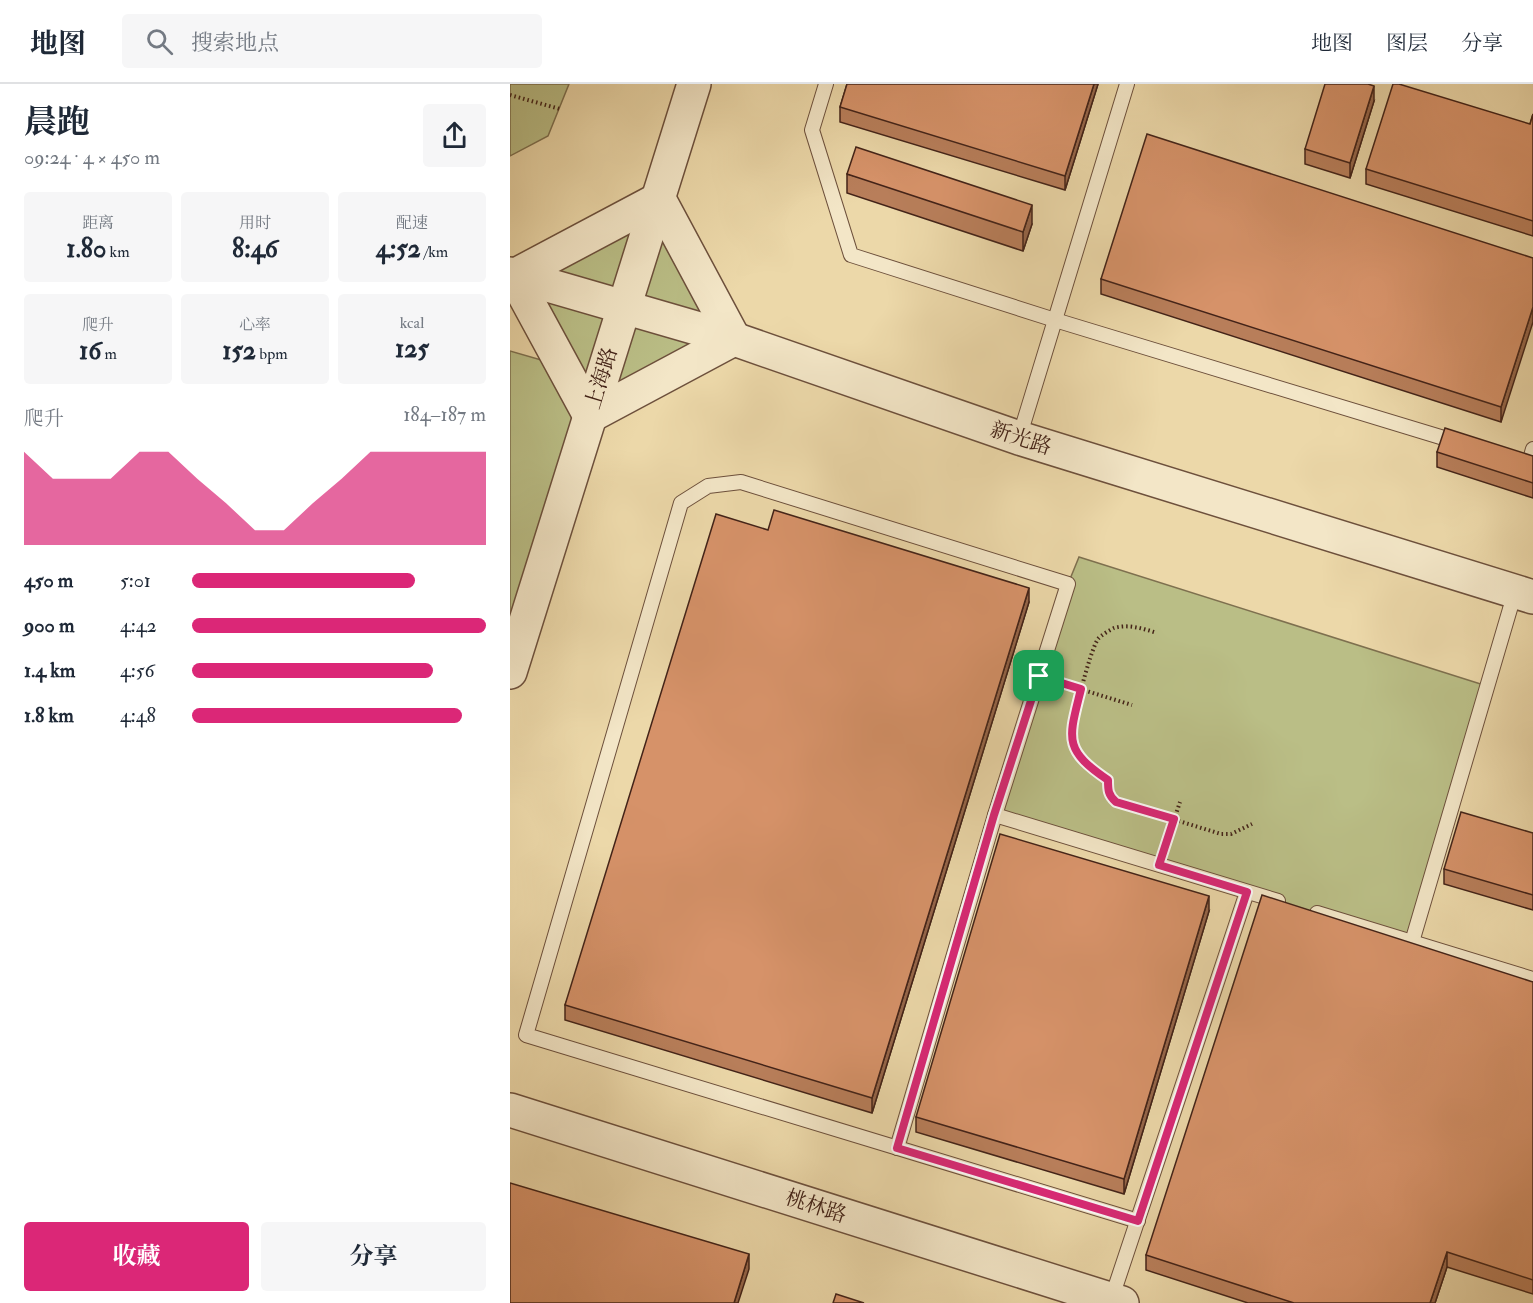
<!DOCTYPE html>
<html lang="zh">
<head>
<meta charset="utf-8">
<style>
  body { margin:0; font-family:"IM FELL Double Pica","Noto Serif SC",serif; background:#f6f6f7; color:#1f2937; height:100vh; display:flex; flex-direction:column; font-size:22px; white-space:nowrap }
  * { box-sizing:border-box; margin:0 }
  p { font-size:20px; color:#747a83 }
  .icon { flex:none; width:33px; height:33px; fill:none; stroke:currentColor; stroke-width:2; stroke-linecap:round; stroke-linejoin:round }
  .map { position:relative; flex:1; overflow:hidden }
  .details { display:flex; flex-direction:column; background:#fff; width:510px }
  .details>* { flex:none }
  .pin { position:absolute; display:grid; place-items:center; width:51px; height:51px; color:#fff; margin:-26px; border-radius:12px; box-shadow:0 3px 9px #0006 }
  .round { display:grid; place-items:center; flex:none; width:63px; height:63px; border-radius:6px; background:#f6f6f7 }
  .summary { display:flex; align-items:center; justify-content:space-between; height:102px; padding:0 24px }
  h1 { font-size:33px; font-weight:700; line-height:45px }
  .metrics { display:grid; grid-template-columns:repeat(3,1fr); gap:9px; height:102px; padding:6px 24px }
  .metrics div { display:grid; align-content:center; border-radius:6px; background:#f6f6f7; text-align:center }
  .metrics b { font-size:26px; font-weight:700 }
  .metrics small { font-size:16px; font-weight:400 }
  .metrics p { font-size:16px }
  .chart { height:168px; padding:12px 24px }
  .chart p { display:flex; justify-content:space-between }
  .chart svg { width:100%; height:108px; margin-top:6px; fill:#db2777; opacity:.7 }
  .primary-button { display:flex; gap:12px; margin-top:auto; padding:12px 24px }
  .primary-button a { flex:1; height:69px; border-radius:6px; background:#db2777; color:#fff; font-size:24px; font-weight:700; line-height:69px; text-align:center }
  .primary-button a+a { background:#f6f6f7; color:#1f2937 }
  ul { padding:0 24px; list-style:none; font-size:20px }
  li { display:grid; grid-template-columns:96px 72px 1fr; align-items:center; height:45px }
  li i { height:15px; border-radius:8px; background:#db2777 }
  header { display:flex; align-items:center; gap:36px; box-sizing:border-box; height:84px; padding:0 30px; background:#fff; border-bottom:2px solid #e0e1e3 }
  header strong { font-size:28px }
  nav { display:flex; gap:33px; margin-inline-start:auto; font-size:21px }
  .search { width:420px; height:54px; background:#f6f6f7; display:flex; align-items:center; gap:15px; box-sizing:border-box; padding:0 21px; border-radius:6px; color:#747a83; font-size:22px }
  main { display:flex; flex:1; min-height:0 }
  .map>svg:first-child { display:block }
</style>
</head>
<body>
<header>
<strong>地图</strong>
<div class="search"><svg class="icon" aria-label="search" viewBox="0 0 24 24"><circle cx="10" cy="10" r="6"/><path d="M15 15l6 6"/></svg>搜索地点</div>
<nav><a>地图</a><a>图层</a><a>分享</a></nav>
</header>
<main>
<section class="details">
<div class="summary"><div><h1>晨跑</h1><p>09:24 · 4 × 450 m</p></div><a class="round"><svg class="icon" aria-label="share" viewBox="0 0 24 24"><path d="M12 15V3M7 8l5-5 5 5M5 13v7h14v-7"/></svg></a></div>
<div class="metrics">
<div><p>距离</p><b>1.80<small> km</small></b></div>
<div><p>用时</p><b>8:46</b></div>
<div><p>配速</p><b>4:52<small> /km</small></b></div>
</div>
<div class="metrics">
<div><p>爬升</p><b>16<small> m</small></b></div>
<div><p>心率</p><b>152<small> bpm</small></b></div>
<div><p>kcal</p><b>125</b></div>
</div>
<div class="chart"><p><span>爬升</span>184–187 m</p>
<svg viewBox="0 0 160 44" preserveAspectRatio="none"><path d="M0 44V6L10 17L20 17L30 17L40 6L50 6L60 17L70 27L80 38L90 38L100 27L110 17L120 6L130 6L140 6L150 6L160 6V44z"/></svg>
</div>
<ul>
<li><b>450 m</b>5:01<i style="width:76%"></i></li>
<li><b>900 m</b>4:42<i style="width:100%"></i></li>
<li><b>1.4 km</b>4:56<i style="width:82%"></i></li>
<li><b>1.8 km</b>4:48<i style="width:92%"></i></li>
</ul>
<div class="primary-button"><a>收藏</a><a>分享</a></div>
</section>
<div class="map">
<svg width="1023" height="1219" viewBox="0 0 1023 1219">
  <rect width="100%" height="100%" fill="#ecd8a9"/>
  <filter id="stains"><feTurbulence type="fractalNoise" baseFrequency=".00333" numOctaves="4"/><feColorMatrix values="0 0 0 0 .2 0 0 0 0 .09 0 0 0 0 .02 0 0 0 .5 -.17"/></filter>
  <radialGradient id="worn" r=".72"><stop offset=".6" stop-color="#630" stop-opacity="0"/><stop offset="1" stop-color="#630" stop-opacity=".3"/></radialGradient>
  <g fill="#babe86" stroke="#7e704f" stroke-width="1.5">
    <path d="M0,0H59L38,52L0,72Z"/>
    <path d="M149,115L224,255L80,332L0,588V267L52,282L4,192Z"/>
    <path d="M569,473L977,602L902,858L485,731L558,500Z"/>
  </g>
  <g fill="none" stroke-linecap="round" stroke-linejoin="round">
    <defs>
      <g id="service">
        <path d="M316,0L302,46L341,171L545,236L947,358"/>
        <path d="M509,354L617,0"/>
        <path d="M1009,376L1019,379L1023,365"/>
        <path d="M807,829L1023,895"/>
        <path d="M902,858L1005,508"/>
        <path d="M387,1064L485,731"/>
        <path d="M628,1137L16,951L171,419L198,402L231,398L558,500L485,731L768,817"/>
        <path d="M601,1216L737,808"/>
      </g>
      <g id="tertiary">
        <path d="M149,115L224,255L80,332L4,192Z"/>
        <path d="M0,190L224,255L509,354L1023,513"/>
        <path d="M0,588L184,0"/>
        <path d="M0,1026L612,1219"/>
      </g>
    </defs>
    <use href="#service" stroke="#6d503c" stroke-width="16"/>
    <use href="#tertiary" stroke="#6d503c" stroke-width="36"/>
    <g stroke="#432318" stroke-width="4" stroke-dasharray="1.5 3" stroke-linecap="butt">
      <path d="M0,11L50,25"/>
      <path d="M644,548C631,544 617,540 604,544C600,546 591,551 588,555C580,566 558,649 563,661C569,677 585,687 598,696V709L607,718L711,750H721L742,740"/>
      <path d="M544,597L622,621"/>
      <path d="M654,766L670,718"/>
    </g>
    <use href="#service" stroke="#f3e6c7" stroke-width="14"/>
    <use href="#tertiary" stroke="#f3e6c7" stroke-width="33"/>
  </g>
  <g fill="#b87e5a" stroke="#432318" stroke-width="1.5">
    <path d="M337,0H588L555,106L330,38V23Z"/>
    <path d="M864,17L840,94L795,80V65Z"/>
    <path d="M1023,30V152L856,100V85L1020,40Z"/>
    <path d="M337,90L522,140L513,167L337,109Z"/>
    <path d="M1023,174L991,338L591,210V195Z"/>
    <path d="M927,368L1023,372V414L927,383Z"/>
    <path d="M258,446L519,518L362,1029L55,936V921Z"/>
    <path d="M1023,749V826L934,800V785Z"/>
    <path d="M699,827L614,1110L406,1048V1033Z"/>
    <path d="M1023,898V1210L937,1183L925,1219H738L636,1186V1171Z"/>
  </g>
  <g fill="#96664a" stroke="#432318" stroke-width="1.5">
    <path d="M584,0H588L555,106V92Z"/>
    <path d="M864,2V17L840,94V79Z"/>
    <path d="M522,121V140L513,167V148Z"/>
    <path d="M1023,223V238L991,338V323Z"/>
    <path d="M519,504V518L362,1029V1014Z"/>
    <path d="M699,812V827L614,1110V1095Z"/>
    <path d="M937,1168V1183L925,1219H920Z"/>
    <path d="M239,1170V1185L228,1219H224Z"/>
  </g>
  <g fill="#d69269" stroke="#432318" stroke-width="1.5">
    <path d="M337,0H584L555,92L330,23Z"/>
    <path d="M815,0H858L864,2L840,79L795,65Z"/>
    <path d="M883,0H889L1020,40L1023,30V137L856,85Z"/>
    <path d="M637,50L1023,174V223L991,323L591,195Z"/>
    <path d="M346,63L522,121L513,148L337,90Z"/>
    <path d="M935,344L1023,372V399L927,368Z"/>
    <path d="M264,426L519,504L362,1014L55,921L206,430L258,446Z"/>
    <path d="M951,728L1023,749V811L934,785Z"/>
    <path d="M490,750L699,812L614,1095L406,1033Z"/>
    <path d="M752,811L1023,898V1196L937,1168L920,1219H784L636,1171Z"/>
    <path d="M0,1099L239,1170L224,1219H0Z"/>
    <path d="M326,1210L354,1219H323Z"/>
  </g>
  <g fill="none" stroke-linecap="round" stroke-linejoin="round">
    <defs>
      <path id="route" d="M529,592L571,605C559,654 552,665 598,696C598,706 598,711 606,718L664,735L649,781L737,808L628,1137L387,1064L484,731Z"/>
    </defs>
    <use href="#route" stroke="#fff" stroke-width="12"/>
    <use href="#route" stroke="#db2777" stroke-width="8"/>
  </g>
  <g text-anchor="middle" stroke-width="6" stroke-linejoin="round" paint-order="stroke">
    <g font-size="21" fill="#432318" stroke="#f3e6c7">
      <text transform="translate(91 294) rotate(-73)" y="7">上海路</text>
      <text transform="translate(511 354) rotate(18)" y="7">新光路</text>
      <text transform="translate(306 1122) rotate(18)" y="7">桃林路</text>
    </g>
  </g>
  <rect width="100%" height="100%" filter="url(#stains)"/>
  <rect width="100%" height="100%" fill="url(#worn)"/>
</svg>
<div class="pin" style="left:529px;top:592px;background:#1e9e55"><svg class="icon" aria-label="arrive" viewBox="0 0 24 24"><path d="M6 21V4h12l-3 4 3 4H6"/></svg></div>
</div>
</main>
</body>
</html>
